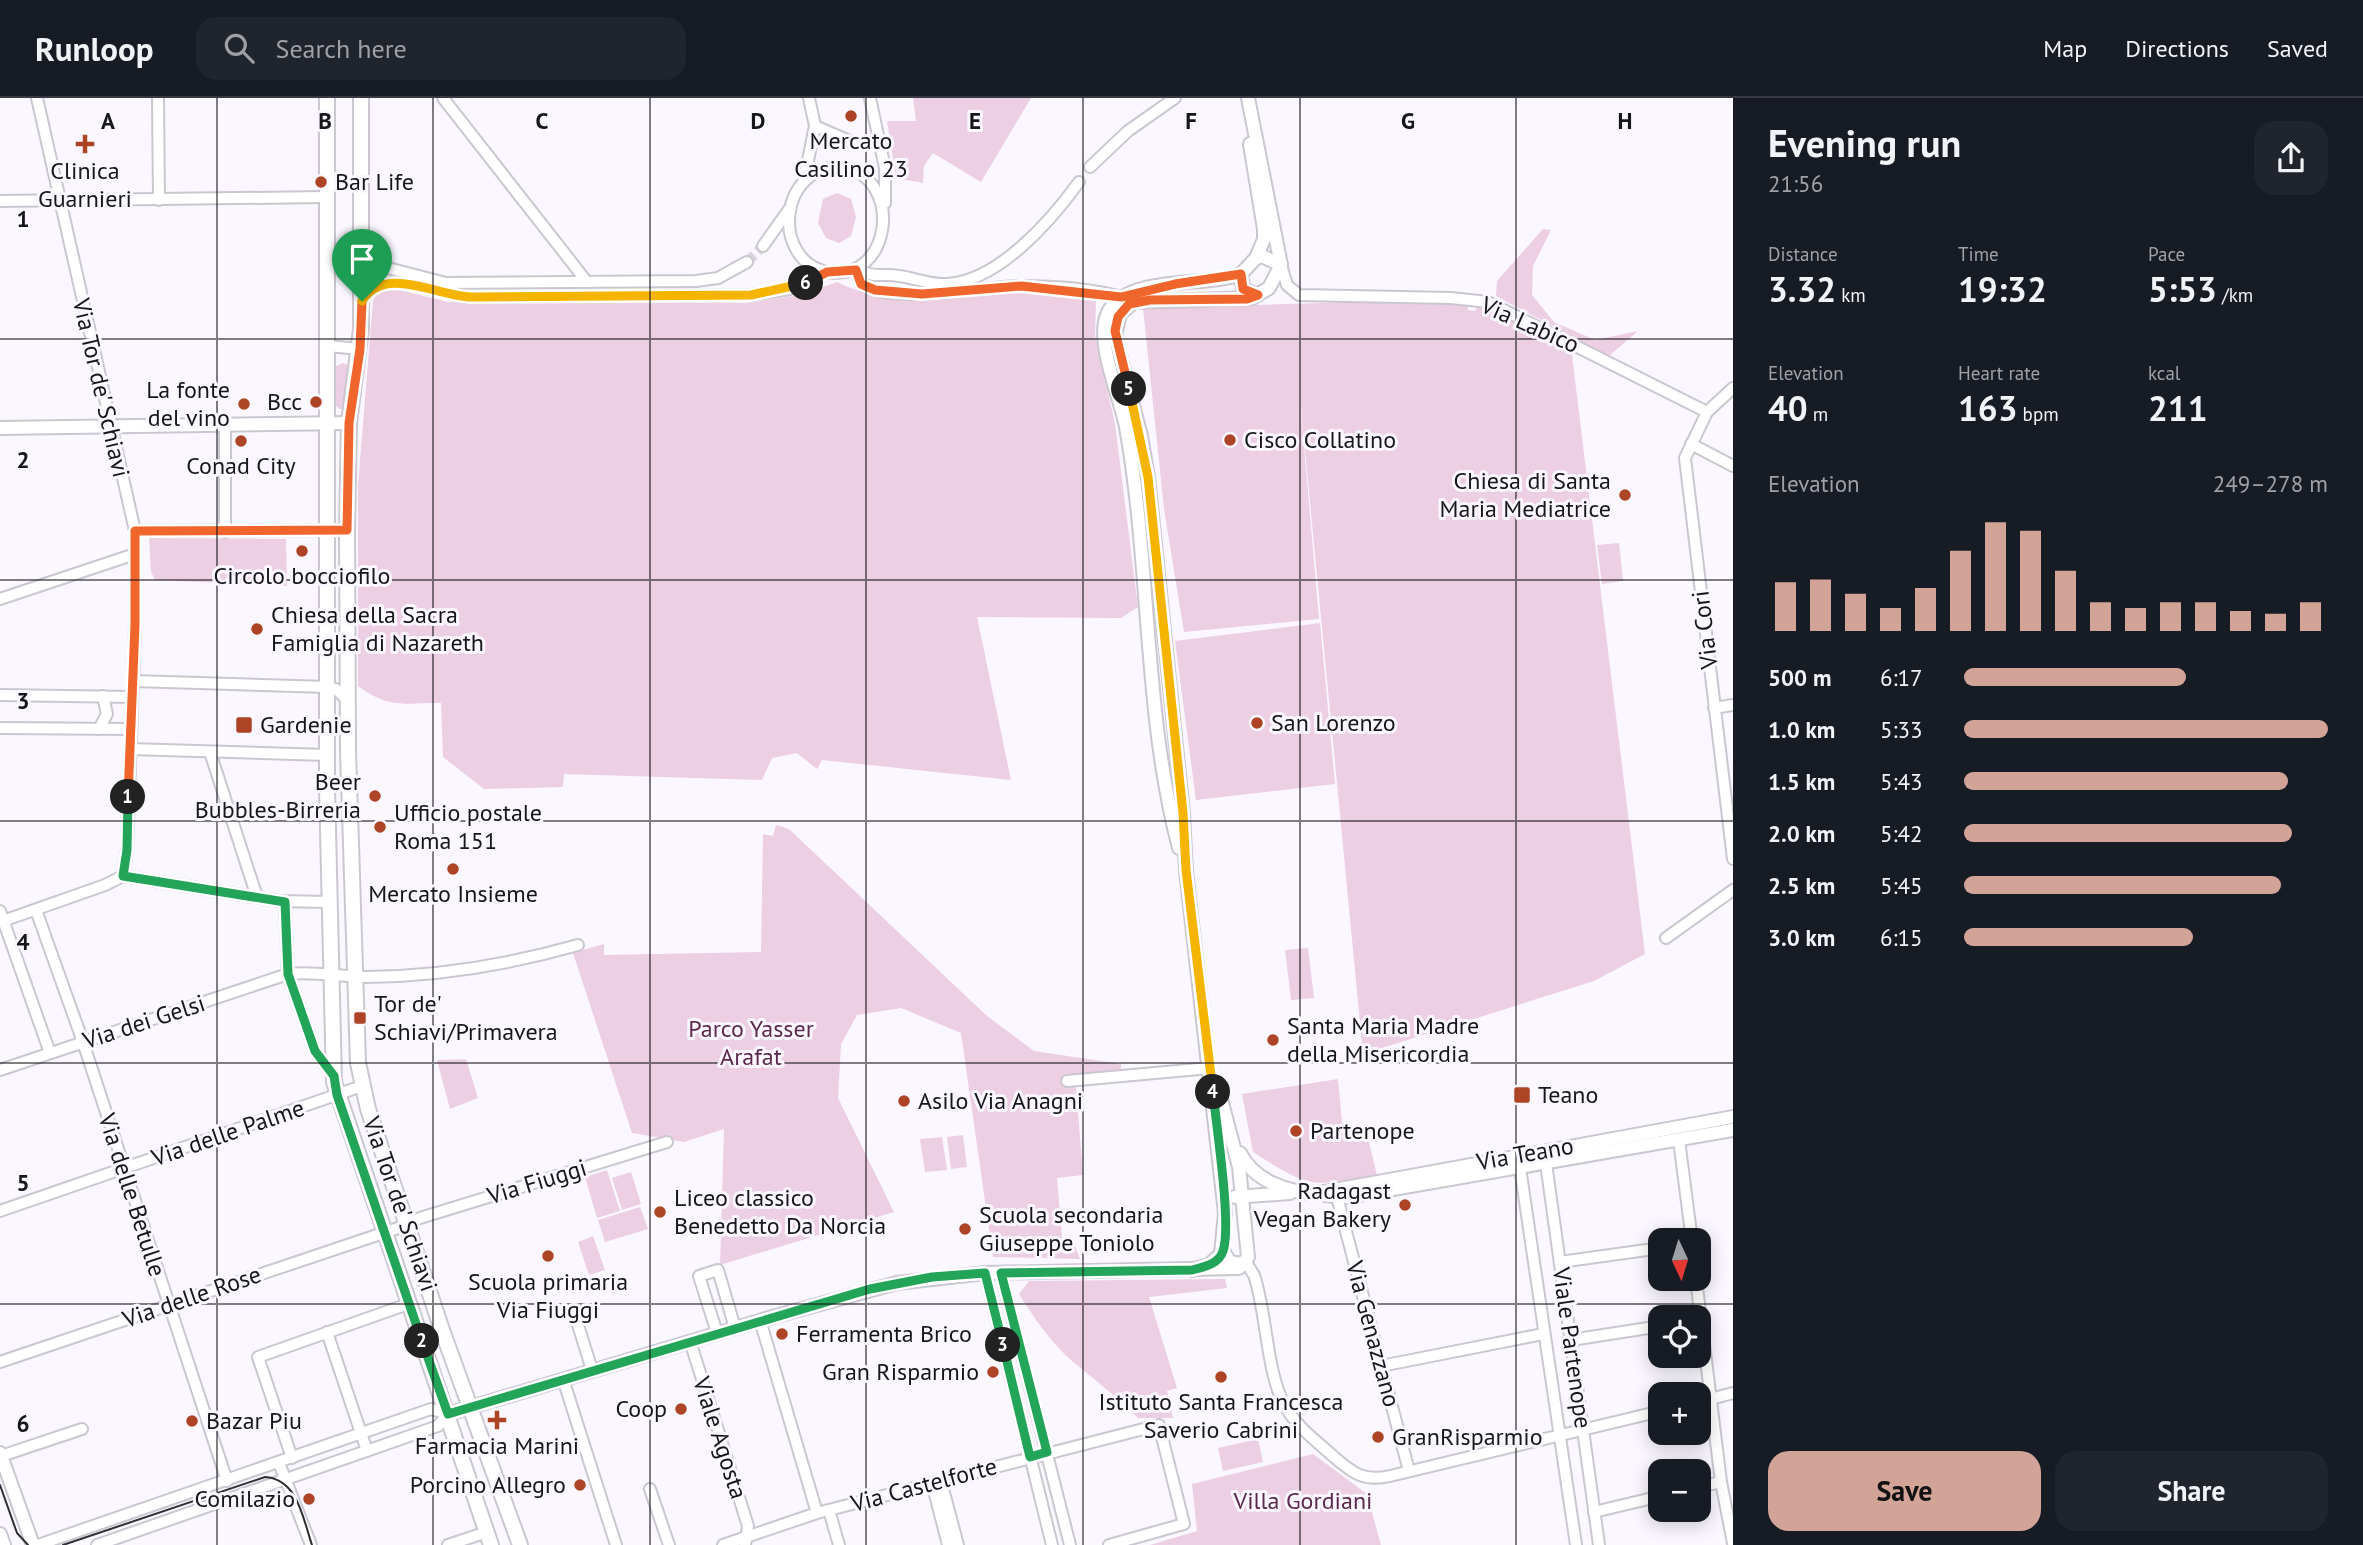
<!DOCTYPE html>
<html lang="en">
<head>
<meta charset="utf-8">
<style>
  body { margin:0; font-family:"PT Sans",sans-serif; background:#20242c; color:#f1f3f6; height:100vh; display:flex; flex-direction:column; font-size:26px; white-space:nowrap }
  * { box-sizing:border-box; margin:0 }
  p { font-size:23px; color:#9ea1a6 }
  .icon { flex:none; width:38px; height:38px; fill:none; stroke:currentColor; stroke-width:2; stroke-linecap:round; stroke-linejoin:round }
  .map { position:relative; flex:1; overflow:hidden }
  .side { display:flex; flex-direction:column; background:#171b24; width:630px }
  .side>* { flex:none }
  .needle { width:46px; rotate:176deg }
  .fabs { position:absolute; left:1648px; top:1130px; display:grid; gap:14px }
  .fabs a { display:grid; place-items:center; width:63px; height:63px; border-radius:14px; background:#171b24; box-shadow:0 4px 18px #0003; font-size:35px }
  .pin { position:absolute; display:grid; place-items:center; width:60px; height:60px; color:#fff; margin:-72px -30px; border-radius:50% 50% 50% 0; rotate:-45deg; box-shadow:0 0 7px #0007 }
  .pin .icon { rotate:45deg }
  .km { position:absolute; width:35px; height:35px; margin:-18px; border-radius:50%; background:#222; color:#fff; font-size:19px; line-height:35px; text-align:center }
  .round { display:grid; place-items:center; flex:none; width:74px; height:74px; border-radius:21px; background:#20242c }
  .summary { display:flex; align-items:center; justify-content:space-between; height:119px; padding:0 35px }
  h1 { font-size:38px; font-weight:700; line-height:52px }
  .figures { display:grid; grid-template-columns:repeat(3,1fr); gap:10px; height:119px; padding:7px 35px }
  .figures div { display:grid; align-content:center }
  .figures b { font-size:35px; font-weight:700 }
  .figures small { font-size:19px; font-weight:400 }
  .figures p { font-size:19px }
  .chart { height:196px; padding:14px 35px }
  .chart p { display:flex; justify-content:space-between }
  .chart svg { width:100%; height:126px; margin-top:7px; stroke:#d2a498; stroke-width:6 }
  .action { display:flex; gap:14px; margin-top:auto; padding:14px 35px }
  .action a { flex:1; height:80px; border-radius:21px; background:#d2a498; color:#111; font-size:28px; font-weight:700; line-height:80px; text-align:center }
  .action a+a { background:#20242c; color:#f1f3f6 }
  ul { padding:0 35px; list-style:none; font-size:23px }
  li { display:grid; grid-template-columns:112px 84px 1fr; align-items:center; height:52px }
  li i { height:18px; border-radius:9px; background:#d2a498 }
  header { display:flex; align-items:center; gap:42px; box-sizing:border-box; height:98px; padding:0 35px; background:#171b24; border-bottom:2px solid #363941 }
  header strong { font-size:33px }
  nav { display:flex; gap:38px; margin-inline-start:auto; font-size:24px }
  .search { width:490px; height:63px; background:#20242c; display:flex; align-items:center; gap:18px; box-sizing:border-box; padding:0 24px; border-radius:21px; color:#9ea1a6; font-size:26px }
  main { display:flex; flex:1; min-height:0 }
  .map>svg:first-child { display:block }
</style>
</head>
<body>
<header>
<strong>Runloop</strong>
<div class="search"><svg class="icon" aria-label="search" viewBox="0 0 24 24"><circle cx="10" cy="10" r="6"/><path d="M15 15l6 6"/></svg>Search here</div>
<nav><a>Map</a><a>Directions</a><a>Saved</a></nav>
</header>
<main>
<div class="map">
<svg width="1733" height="1447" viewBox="0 0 1733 1447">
  <rect width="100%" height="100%" fill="#faf7ff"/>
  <g fill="#eccfe2">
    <path d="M913,0H1031L981,84L933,55L924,68L923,85L896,80L887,23H916Z"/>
    <path d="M837,95L851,101L856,119L851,138L839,145L826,140L818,125L823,101Z"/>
    <path d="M1543,131L1551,132L1533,168L1532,197L1554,224L1595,242L1638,233L1609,258L1496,198L1497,183Z"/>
    <path d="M837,184C892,211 951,198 1009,194C1038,192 1067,197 1096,202L1095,237L1115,326L1138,509L1121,520L977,519L1011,682L822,662L817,671L797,655L772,660L762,682L564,676L563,689L484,691L443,659L441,605C404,605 389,611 358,588V387L373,203L379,192L391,190L448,204L746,205L801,197Z"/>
    <path d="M1393,203L1467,206L1468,212L1475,213L1478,207L1491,209L1571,249L1645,856L1594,883L1363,956L1299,290L1319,521L1184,534L1164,411L1143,210Z"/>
    <path d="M344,265L350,269L344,311H339L336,308V268Z"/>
    <path d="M149,440L286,441L287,488L155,482L151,474Z"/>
    <path d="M1619,445L1623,483L1602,486L1597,447Z"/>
    <path d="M1320,525L1335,686L1196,702L1175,543Z"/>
    <path d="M776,727L789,731L987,918L1034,953L1121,966V981L1076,989L1083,1077L1057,1080L1062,1140H1072L1080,1161L993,1159L961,935L901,910L857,917L841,946L838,1000L894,1114L720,1167L724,1031L684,1044L632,1035L573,855L604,846V857L761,854L763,736L773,738Z"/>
    <path d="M1308,850L1314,900L1291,902L1285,852Z"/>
    <path d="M466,961L478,1000L450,1011L437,962Z"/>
    <path d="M1338,981L1343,1034L1366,1032L1377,1077C1311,1089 1311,1091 1253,1054L1242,996Z"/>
    <path d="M963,1037L967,1069L951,1071L947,1039Z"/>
    <path d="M942,1039L947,1072L925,1074L920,1041Z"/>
    <path d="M607,1072L620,1113L597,1120L585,1079Z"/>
    <path d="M631,1074L641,1106L622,1112L612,1080Z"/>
    <path d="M640,1109L648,1131L605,1144L598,1122Z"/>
    <path d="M593,1138L605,1172L589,1177L578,1144Z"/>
    <path d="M1225,1181L1227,1190L1149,1199L1177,1290L1167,1293L1173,1320H1138C1117,1299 1095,1282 1072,1263C1050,1244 1033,1218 1019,1196L1029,1183Z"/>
    <path d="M1258,1341L1263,1364L1223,1373L1218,1350Z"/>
    <path d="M1313,1356L1367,1396L1381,1447H1150L1197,1433L1192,1386Z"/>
  </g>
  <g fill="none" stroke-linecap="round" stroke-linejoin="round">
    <path stroke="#d8d5dc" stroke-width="10" stroke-dasharray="10 5" stroke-linecap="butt" d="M747,164L763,148"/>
    <defs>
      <g id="minor">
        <path d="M37,0L135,433V527L127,752L123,778"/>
        <path d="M158,0L159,102"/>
        <path d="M443,0L587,184"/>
        <path d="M870,0L885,70V105"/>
        <path d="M815,28L854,45H880"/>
        <path d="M843,69C905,81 891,185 828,174C771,164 777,66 843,69Z"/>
        <path d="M1090,69L1128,33L1175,0"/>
        <path d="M804,82L815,28L809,0"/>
        <path d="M0,103L326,99"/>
        <path d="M763,148L790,110"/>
        <path d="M363,152L388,170L446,185L696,183L718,180L747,164"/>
        <path d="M1281,167L1287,187L1299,197L1451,200L1488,204L1707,314L1733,290"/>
        <path d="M858,170C870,181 885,175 899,178C915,180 930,187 947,186C998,183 1050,124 1079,84"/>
        <path d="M856,171L861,186C889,207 982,189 1018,188C1051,188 1089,190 1121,199"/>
        <path d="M362,203C384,166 435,197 471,199L751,197L790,191L827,174"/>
        <path d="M328,248L360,251"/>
        <path d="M1707,314L1685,360L1733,761"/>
        <path d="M225,327V434"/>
        <path d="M1691,346L1733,368"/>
        <path d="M135,433L347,432"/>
        <path d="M0,501L135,456"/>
        <path d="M133,583L328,589L336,591L348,603"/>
        <path d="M0,597L132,599"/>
        <path d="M1714,610L1733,607"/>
        <path d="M0,630L130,631"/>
        <path d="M99,631L107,616L103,598"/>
        <path d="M130,651L327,657"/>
        <path d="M210,654L257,799"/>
        <path d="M285,804L288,876L315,953L334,978"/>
        <path d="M36,812L83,944L227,1383"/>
        <path d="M0,813L50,955"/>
        <path d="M0,824L105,787L123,778L279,803L328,804"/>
        <path d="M1666,840L1733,792"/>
        <path d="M0,972L288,876C315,873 340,879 367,879C440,878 508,867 578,847"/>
        <path d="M1067,983L1210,970"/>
        <path d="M1679,1042L1692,1143"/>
        <path d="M1545,1058L1599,1447"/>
        <path d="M1519,1063L1576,1447"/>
        <path d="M1337,1099L1409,1373"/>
        <path d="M0,1113L362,988"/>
        <path d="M1224,1152L1230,1163L1247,1166L1254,1177C1267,1215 1266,1274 1285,1308C1296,1328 1316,1343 1333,1358C1352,1375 1364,1384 1390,1378L1661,1313"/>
        <path d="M1560,1164L1661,1150"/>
        <path d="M985,1175L1052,1447"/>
        <path d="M1001,1175L1070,1447"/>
        <path d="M1696,1181L1721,1384L1733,1445"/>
        <path d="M574,1214L592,1272"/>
        <path d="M760,1222L817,1415"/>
        <path d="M327,1234L367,1353"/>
        <path d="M717,1235L699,1178L718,1172L735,1230"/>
        <path d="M1571,1242L1661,1228"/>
        <path d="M690,1243L748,1428L745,1447"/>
        <path d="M0,1264L401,1129L420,1120L667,1044"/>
        <path d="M1381,1268L1543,1236"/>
        <path d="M563,1281L616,1447"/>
        <path d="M1699,1304L1733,1295"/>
        <path d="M1,1358L82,1331"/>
        <path d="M292,1360L258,1259L408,1206"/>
        <path d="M279,1365L311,1447"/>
        <path d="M941,1383L958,1447"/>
        <path d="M932,1385L948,1447"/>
        <path d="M1699,1389L1721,1384"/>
        <path d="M650,1391L669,1447"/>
        <path d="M829,1412L839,1447"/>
        <path d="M1594,1414L1661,1398"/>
        <path d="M38,1447L431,1311L448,1316L438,1328L97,1447"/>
        <path d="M448,1447L487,1434"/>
        <path d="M723,1447L817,1415L1159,1327L1184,1426L1109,1447"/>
      </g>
      <g id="tertiary">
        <path d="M1248,0L1281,167"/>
        <path d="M1250,46L1264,131V141L1256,160"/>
        <path d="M1258,197L1243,191L1241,176L1256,160L1262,158L1281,167"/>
        <path d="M0,330L349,325"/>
        <path d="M1179,750C1143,613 1151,468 1126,329C1120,297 1092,238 1110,211C1133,177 1206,189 1241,176"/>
        <path d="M1240,1055C1254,1083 1288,1095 1318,1095L1733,1019"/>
        <path d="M1325,1097L1347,1099L1733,1032"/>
        <path d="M1235,1099L1290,1095"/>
        <path d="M1192,1172L1209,1167L1221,1156L1225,1115L1186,773L1183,715L1148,379L1141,338L1115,238L1120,216L1134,204L1252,200L1269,190L1281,167"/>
        <path d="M448,1316L769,1220L897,1185L985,1175L1239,1170L1248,1159L1239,1069L1217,986"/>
        <path d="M0,1355L33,1447"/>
        <path d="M0,1436L4,1447"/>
      </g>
      <g id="secondary">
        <path d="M327,0V689L334,984L491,1447"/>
        <path d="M361,0V231L349,325L347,432L348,653L358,965L368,1011L442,1232L520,1447"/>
      </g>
    </defs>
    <use href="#minor" stroke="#cac7d0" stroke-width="14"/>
    <use href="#tertiary" stroke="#cac7d0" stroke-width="16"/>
    <use href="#secondary" stroke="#cac7d0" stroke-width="18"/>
    <use href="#minor" stroke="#fff" stroke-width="10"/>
    <use href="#tertiary" stroke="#fff" stroke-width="12"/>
    <use href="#secondary" stroke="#fff" stroke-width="14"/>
    <g stroke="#302f32" stroke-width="2">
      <path d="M0,1387L17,1435L28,1447"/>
      <path d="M63,1447L265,1379C298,1381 303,1421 312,1447"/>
    </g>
  </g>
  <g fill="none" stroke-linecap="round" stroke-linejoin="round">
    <defs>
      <path id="split-1" d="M128,699L135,527V433L347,432L349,325L360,251L362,203"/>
      <path id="split-2" d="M128,699L127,752L123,778L285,804L288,876L315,953L334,978L337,997L422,1243"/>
      <path id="split-3" d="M422,1243L448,1316L870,1191L932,1179L985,1175L1003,1247"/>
      <path id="split-4" d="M1003,1247L1030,1359L1047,1354L1001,1175L1192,1172C1204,1169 1219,1166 1223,1153C1232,1127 1216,1026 1213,994"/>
      <path id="split-5" d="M1129,291L1148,379L1183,715L1186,772L1213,994"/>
      <path id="split-6" d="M806,185L827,174L856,172L861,186L875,192L922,196L1021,188L1121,199L1175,186L1241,176L1243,191L1258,197L1247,201L1150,202L1129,206L1118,219L1115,233L1129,291"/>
      <path id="split-7" d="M362,203C385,166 436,198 471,199L751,197L806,185"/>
    </defs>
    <use href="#split-1" stroke="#fff" stroke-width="14"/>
    <use href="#split-2" stroke="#fff" stroke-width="14"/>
    <use href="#split-3" stroke="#fff" stroke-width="14"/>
    <use href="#split-4" stroke="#fff" stroke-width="14"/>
    <use href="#split-5" stroke="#fff" stroke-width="14"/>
    <use href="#split-6" stroke="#fff" stroke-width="14"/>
    <use href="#split-7" stroke="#fff" stroke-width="14"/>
    <use href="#split-1" stroke="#f0652b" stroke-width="9"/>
    <use href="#split-2" stroke="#22a559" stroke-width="9"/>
    <use href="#split-3" stroke="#22a559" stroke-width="9"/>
    <use href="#split-4" stroke="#22a559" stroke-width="9"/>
    <use href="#split-5" stroke="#f5b400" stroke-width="9"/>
    <use href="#split-6" stroke="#f0652b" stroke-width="9"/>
    <use href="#split-7" stroke="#f5b400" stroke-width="9"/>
  </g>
  <path fill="none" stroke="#171619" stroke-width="2" stroke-opacity="0.55" d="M217,0V1447M433,0V1447M650,0V1447M866,0V1447M1083,0V1447M1300,0V1447M1516,0V1447M0,241H1733M0,482H1733M0,723H1733M0,965H1733M0,1206H1733"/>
  <g fill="#ad4425" stroke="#faf7ff" stroke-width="2.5">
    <circle cx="851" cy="18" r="7"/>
    <path d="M81.5 35.5h7v7h7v7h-7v7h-7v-7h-7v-7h7z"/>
    <circle cx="321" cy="84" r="7"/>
    <circle cx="316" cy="304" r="7"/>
    <circle cx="244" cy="306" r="7"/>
    <circle cx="1230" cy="342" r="7"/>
    <circle cx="241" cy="343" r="7"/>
    <circle cx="1625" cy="397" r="7"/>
    <circle cx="302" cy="453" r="7"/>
    <circle cx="257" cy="531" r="7"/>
    <circle cx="1257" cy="625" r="7"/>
    <rect x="235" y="618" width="18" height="18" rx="3.5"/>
    <circle cx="375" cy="698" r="7"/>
    <circle cx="380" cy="729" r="7"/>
    <circle cx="453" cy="771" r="7"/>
    <rect x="353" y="913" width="14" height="14" rx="3.5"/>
    <circle cx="1273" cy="942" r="7"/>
    <rect x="1513" y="988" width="18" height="18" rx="3.5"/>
    <circle cx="904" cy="1003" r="7"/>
    <circle cx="1296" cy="1033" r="7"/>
    <circle cx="1405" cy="1107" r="7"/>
    <circle cx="660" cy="1114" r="7"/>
    <circle cx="965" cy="1131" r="7"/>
    <circle cx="548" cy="1158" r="7"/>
    <circle cx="782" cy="1236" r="7"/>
    <circle cx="993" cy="1274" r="7"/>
    <circle cx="1221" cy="1279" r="7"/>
    <circle cx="681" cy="1311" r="7"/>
    <path d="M493.5 1311.5h7v7h7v7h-7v7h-7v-7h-7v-7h7z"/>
    <circle cx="192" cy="1323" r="7"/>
    <circle cx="1378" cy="1339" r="7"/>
    <circle cx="580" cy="1387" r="7"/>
    <circle cx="309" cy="1401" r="7"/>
  </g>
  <g text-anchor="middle" stroke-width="6" stroke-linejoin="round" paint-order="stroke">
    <g font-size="24" fill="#171619" stroke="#faf7ff" text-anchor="start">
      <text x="851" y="51" text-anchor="middle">Mercato<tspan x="851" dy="28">Casilino 23</tspan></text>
      <text x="85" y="81" text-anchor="middle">Clinica<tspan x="85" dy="28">Guarnieri</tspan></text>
      <text x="335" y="92">Bar Life</text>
      <text x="230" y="300" text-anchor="end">La fonte<tspan x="230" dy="28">del vino</tspan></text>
      <text x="302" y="312" text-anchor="end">Bcc</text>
      <text x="1244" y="350">Cisco Collatino</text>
      <text x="241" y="376" text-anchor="middle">Conad City</text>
      <text x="1611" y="391" text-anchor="end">Chiesa di Santa<tspan x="1611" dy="28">Maria Mediatrice</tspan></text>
      <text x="302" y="486" text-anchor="middle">Circolo bocciofilo</text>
      <text x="271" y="525">Chiesa della Sacra<tspan x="271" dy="28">Famiglia di Nazareth</tspan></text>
      <text x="1271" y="633">San Lorenzo</text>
      <text x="260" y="635">Gardenie</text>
      <text x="361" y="692" text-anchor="end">Beer<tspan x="361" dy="28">Bubbles-Birreria</tspan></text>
      <text x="394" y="723">Ufficio postale<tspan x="394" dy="28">Roma 151</tspan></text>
      <text x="453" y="804" text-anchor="middle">Mercato Insieme</text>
      <text x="374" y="914">Tor de'<tspan x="374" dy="28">Schiavi/Primavera</tspan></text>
      <text x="1287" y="936">Santa Maria Madre<tspan x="1287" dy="28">della Misericordia</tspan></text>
      <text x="1538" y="1005">Teano</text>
      <text x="918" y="1011">Asilo Via Anagni</text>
      <text x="1310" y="1041">Partenope</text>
      <text x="1391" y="1101" text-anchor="end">Radagast<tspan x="1391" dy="28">Vegan Bakery</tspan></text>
      <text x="674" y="1108">Liceo classico<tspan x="674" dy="28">Benedetto Da Norcia</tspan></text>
      <text x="979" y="1125">Scuola secondaria<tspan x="979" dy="28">Giuseppe Toniolo</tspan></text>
      <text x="548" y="1192" text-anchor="middle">Scuola primaria<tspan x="548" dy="28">Via Fiuggi</tspan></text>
      <text x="796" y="1244">Ferramenta Brico</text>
      <text x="979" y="1282" text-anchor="end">Gran Risparmio</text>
      <text x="1221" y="1312" text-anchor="middle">Istituto Santa Francesca<tspan x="1221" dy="28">Saverio Cabrini</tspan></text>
      <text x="667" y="1319" text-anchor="end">Coop</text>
      <text x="206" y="1331">Bazar Piu</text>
      <text x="1392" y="1347">GranRisparmio</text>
      <text x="497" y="1356" text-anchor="middle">Farmacia Marini</text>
      <text x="566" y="1395" text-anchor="end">Porcino Allegro</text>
      <text x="295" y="1409" text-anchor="end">Comilazio</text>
    </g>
    <g font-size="24" fill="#171619" stroke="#faf7ff">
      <text transform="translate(1530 227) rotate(24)" y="8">Via Labico</text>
      <text transform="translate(101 290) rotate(77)" y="8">Via Tor de' Schiavi</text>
      <text transform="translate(1705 532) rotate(-97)" y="8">Via Cori</text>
      <text transform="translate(144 924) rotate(-18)" y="8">Via dei Gelsi</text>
      <text transform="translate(228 1035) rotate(-19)" y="8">Via delle Palme</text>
      <text transform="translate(1525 1056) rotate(-10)" y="8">Via Teano</text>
      <text transform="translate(537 1084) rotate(-17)" y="8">Via Fiuggi</text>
      <text transform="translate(132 1097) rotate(72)" y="8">Via delle Betulle</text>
      <text transform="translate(400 1106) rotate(71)" y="8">Via Tor de' Schiavi</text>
      <text transform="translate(192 1199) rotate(-19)" y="8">Via delle Rose</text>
      <text transform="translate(1373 1236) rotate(75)" y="8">Via Genazzano</text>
      <text transform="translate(1572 1250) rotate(82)" y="8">Viale Partenope</text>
      <text transform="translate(720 1340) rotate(72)" y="8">Viale Agosta</text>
      <text transform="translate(924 1387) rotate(-15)" y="8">Via Castelforte</text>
    </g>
    <g font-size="24" fill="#5c294e" stroke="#faf7ff">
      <text x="751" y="939">Parco Yasser<tspan x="751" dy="28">Arafat</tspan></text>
      <text x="1303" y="1411">Villa Gordiani</text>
    </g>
  </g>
  <g font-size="23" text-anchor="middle" font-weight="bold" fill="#171619" stroke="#faf7ff" stroke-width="6" stroke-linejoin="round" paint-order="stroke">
    <text x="108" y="31">A</text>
    <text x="325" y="31">B</text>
    <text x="542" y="31">C</text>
    <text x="758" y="31">D</text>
    <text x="975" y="31">E</text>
    <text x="1191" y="31">F</text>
    <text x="1408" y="31">G</text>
    <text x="1625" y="31">H</text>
    <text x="23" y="129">1</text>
    <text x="23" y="370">2</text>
    <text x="23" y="611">3</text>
    <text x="23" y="852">4</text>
    <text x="23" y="1093">5</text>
    <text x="23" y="1334">6</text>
  </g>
</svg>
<div class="fabs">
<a><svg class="needle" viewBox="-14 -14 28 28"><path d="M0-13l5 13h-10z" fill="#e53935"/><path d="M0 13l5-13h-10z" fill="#9ea1a6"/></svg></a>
<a><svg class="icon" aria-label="locate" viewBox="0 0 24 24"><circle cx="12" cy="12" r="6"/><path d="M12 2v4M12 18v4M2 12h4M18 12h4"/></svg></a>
<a>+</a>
<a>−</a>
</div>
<div class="pin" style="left:362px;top:203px;background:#1e9e55"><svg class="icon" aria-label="arrive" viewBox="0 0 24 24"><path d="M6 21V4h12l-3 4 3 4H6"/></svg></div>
<b class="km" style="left:128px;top:699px">1</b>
<b class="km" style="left:422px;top:1243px">2</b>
<b class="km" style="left:1003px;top:1247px">3</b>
<b class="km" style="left:1213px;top:994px">4</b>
<b class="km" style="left:1129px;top:291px">5</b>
<b class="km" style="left:806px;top:185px">6</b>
</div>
<section class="side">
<div class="summary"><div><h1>Evening run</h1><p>21:56</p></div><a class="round"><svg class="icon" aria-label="share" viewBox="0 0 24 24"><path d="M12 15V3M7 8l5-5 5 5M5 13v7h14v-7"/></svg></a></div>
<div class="figures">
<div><p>Distance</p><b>3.32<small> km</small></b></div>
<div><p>Time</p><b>19:32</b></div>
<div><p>Pace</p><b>5:53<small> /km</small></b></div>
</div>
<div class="figures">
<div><p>Elevation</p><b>40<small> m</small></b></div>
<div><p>Heart rate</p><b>163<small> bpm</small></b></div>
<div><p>kcal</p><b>211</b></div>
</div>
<div class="chart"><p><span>Elevation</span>249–278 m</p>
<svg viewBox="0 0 160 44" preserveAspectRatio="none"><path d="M5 44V27M15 44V26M25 44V31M35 44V36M45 44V29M55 44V16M65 44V6M75 44V9M85 44V23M95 44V34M105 44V36M115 44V34M125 44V34M135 44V37M145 44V38M155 44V34"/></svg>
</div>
<ul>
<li><b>500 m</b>6:17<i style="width:61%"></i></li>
<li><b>1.0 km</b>5:33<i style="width:100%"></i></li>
<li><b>1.5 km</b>5:43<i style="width:89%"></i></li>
<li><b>2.0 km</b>5:42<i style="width:90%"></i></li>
<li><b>2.5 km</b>5:45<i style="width:87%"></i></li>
<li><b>3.0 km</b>6:15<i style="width:63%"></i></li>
</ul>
<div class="action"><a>Save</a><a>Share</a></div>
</section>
</main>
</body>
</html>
